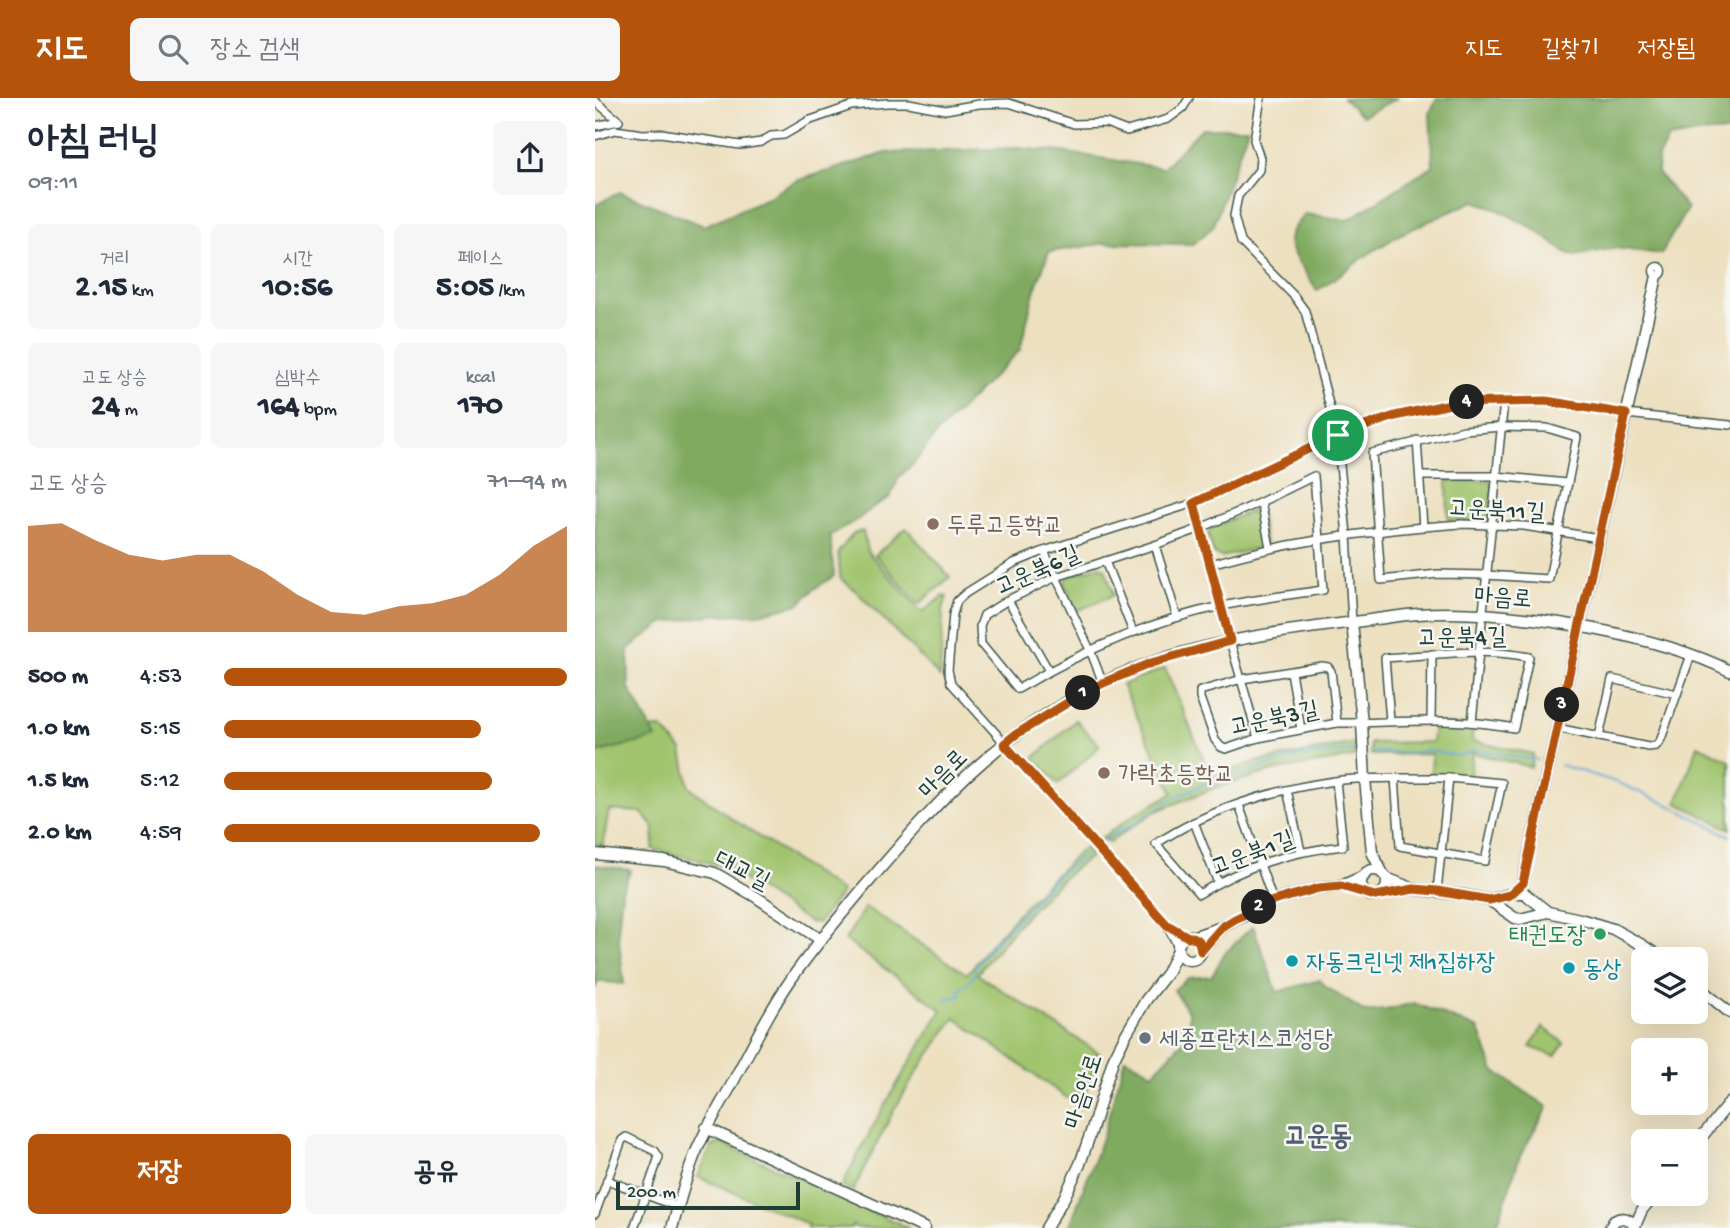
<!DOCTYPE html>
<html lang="ko">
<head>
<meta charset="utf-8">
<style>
  body { margin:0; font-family:"Gochi Hand","Poor Story",sans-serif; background:#f6f6f7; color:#1f2937; height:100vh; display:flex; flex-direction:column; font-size:26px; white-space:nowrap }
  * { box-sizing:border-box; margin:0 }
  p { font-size:23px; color:#747a83 }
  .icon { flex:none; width:38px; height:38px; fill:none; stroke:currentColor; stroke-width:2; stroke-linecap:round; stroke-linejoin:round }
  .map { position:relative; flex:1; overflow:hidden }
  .sheet { display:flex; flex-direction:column; background:#fff; width:595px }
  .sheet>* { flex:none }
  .buttons { position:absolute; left:1036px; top:849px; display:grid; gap:14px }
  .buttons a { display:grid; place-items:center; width:77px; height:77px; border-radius:10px; background:#fff; box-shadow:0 7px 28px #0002; font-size:35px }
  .scale { position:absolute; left:21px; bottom:18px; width:184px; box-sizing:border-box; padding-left:7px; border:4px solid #1f3d34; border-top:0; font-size:19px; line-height:24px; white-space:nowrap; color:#1f3d34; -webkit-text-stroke:5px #f6f6f2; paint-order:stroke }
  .pin { position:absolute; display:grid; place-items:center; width:60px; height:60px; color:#fff; margin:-30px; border:4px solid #fff; border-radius:50%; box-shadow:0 2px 7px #0007 }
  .km { position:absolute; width:35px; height:35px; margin:-18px; border-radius:50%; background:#222; color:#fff; font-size:19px; line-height:35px; text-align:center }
  .round { display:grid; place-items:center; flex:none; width:74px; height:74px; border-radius:10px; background:#f6f6f7 }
  .head { display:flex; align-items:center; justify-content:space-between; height:119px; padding:0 28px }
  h1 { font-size:38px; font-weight:700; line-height:52px }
  .figures { display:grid; grid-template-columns:repeat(3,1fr); gap:10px; height:119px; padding:7px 28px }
  .figures div { display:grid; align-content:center; border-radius:10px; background:#f6f6f7; text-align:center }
  .figures b { font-size:30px; font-weight:700 }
  .figures small { font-size:19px; font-weight:400 }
  .figures p { font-size:19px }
  .chart { height:196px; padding:14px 28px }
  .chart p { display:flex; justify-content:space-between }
  .chart svg { width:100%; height:126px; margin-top:7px; fill:#b45309; opacity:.7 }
  .button { display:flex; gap:14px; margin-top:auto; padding:14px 28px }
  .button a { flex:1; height:80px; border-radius:10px; background:#b45309; color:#fff; font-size:28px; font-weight:700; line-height:80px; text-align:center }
  .button a+a { background:#f6f6f7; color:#1f2937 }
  ul { padding:0 28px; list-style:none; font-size:23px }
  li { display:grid; grid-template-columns:112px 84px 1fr; align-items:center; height:52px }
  li i { height:18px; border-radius:9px; background:#b45309 }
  header { display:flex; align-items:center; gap:42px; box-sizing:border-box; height:98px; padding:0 35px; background:#b45309; color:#fff }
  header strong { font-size:33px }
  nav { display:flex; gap:38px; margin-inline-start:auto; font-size:24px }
  .search { width:490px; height:63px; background:#f6f6f7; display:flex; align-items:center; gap:18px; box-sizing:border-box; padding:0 24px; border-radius:10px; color:#747a83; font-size:26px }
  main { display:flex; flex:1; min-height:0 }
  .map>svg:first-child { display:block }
</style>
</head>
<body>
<header>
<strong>지도</strong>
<div class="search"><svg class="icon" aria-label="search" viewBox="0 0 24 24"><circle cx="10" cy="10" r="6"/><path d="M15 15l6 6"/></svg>장소 검색</div>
<nav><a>지도</a><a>길찾기</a><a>저장됨</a></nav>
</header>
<main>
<section class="sheet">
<div class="head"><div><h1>아침 러닝</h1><p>09:11</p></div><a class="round"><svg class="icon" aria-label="share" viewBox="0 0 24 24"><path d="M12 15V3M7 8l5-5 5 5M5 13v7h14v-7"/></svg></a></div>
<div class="figures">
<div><p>거리</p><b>2.15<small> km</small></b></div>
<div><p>시간</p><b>10:56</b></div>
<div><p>페이스</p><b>5:05<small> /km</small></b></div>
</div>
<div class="figures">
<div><p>고도 상승</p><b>24<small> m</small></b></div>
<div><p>심박수</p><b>164<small> bpm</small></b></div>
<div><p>kcal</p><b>170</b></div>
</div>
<div class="chart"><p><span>고도 상승</span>71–94 m</p>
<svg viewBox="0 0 160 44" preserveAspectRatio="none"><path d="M0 44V7L10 6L20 12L30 17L40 19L50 17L60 17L70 23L80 31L90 37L100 38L110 35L120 34L130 31L140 24L150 14L160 7V44z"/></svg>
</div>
<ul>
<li><b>500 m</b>4:53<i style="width:100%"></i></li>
<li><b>1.0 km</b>5:15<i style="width:75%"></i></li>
<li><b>1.5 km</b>5:12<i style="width:78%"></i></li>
<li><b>2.0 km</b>4:59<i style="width:92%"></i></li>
</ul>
<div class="button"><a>저장</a><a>공유</a></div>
</section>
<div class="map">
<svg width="1135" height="1130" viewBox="0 0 1135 1130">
  <rect width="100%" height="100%" fill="#f6f6f2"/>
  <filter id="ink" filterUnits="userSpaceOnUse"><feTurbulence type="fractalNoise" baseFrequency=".0143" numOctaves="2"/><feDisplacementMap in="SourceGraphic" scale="14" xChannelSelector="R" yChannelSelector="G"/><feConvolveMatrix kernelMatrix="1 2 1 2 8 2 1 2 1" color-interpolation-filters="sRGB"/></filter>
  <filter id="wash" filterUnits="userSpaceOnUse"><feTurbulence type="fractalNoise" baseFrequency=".00686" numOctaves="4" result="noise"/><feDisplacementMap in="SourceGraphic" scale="28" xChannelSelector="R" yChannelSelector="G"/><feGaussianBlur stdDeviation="1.57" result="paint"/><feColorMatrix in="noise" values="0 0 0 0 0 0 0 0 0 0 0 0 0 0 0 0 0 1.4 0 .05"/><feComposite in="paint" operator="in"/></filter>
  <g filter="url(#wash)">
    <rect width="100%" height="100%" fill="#ede0c0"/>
    <g fill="#a1c46e" stroke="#608051" stroke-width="2">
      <path d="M891,382L898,386L894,417L890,424L853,422L852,383Z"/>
      <path d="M661,411L665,413L670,443L667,449L626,459L619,456L613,437L616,430Z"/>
      <path d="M311,430L355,479L324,506L280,457Z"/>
      <path d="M268,433L272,453L327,514L349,498L352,499L348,512L345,579L260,492L245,480L243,454L259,435Z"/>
      <path d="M504,468L510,471L519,497L482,513L470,486L471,479Z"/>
      <path d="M570,570L616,679L661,664L761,645L759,659L678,673L619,690L559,714L515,744L505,741L542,715L578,695L527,587Z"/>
      <path d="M481,622L505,648L463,686L439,660Z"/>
      <path d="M839,626L878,628L877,643L938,656L936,669L877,655L875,679L836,677L837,656L776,657L775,645L837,644Z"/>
      <path d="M67,630L87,652L94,689L139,722L247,794L223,825L214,824L162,790L124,767L58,751L59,729L46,714L14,712L8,747L0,746V645L37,631Z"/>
      <path d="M1103,647L1135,663V731L1082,705Z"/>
      <path d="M490,749L496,758C451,790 416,834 382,876L504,955L486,1010L360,920L324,971L299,1012L258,1093L247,1088C277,1027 311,969 347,912L250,842L270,809L372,876C407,830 447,788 490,749Z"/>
      <path d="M948,929L969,945L960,958L935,949Z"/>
      <path d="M126,1045L314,1130H263L257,1127L256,1130H212L213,1126L103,1079L116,1049Z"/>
    </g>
    <g fill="#80aa61" stroke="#50744a" stroke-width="2">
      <path d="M748,0H802L767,18Z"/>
      <path d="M842,0H1135V34H1115L1073,41L1063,59V75L1092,111L1066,156L1019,150L979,158L967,152L938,130L898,109L879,103L806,136L772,157L722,193C717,185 712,177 707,169C689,145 690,138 710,116L753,122L838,68L835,16Z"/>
      <path d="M607,30H653L618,129L598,146L511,145L454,154L439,194L425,252L343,334L319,365L304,379L295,399L280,408L263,421L235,438L239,478L218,492L204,506L163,516L116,517L68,525L33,551L34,590L61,640L4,654L0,659V107L25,94L109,128L172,100L201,83L291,55L422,50L467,54L568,70Z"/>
      <path d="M0,767L36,772L27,792L23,835L29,886L3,883L0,890Z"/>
      <path d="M658,828L682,894L725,882L731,889L770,914L791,912L819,905L884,931L899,973L953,1009L925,1058L901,1130H474L508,1037L530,960L558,975L594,937V915L579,892L593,880L617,878L629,856Z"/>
    </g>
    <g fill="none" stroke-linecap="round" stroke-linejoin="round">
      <g stroke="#60a3d4" stroke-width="2">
        <path d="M777,654L816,655L831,652L862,658L871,656L879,652L943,662"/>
        <path d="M965,667L1021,684L1074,707L1135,738"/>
        <path d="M508,743L518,736L538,727L580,699L610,686L637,677H646L678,665L703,659L758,653"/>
        <path d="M350,903L353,900L366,898L364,892L379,878L380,869L383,864L400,844L466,774L492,755"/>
      </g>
    </g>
  </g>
  <g filter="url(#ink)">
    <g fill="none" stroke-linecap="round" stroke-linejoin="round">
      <defs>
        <g id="minor">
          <path d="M666,0L659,42L665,60L664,72L643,98L639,118L646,144L699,198L710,213L742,337L752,437L757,524"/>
          <path d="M0,3L24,23"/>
          <path d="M0,28L24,23"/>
          <path d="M0,38L20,32L48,36L66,35L145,47L166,44L176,38L189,37L213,23L256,8L292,5H314L350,12L384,6L414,5L479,26L511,25L532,33L573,21L588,10L594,0"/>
          <circle cx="1063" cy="173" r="4.5"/>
          <path d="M906,329L952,330L982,339L954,481L891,477L843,476L786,482L777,355L869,332Z"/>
          <path d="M822,342L828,429L866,426L929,428L1004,440"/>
          <path d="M719,378L728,492C695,497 660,501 627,508C554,523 487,553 423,591L386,546L385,528L389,517L413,502L461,479L560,447L606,430L666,404Z"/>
          <path d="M825,378H901L972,385"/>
          <path d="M666,404L675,449"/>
          <path d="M599,405L635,543L663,640"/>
          <path d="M560,447L582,519"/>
          <path d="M449,453L495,552L508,585"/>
          <path d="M510,463L538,534"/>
          <path d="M616,466C687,445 754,436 828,429"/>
          <path d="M413,502L454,573"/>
          <path d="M727,568L733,569L736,573L742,625L663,640L631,651L626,649L620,642L605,600V593L647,581Z"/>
          <path d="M696,574L706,631"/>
          <path d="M836,622L837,556"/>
          <path d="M877,624L909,303"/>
          <path d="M742,625C802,625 860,618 919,630L934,559C886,549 839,557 790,560L795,623"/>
          <path d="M962,630L1053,649L1061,648L1066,641L1096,557"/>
          <path d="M1004,639L1017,581L1082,596"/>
          <path d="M800,680H854L907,685L890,763L805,748Z"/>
          <path d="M741,683L748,748C694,754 651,767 604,796L561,746C611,712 680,691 740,683C760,680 780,681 800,680"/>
          <path d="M692,692L706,753"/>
          <path d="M644,707L678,803"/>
          <path d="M599,724L623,785"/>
          <path d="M842,793L854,680"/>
          <path d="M572,827L593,839"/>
          <path d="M583,848L571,826L356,585L353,572L358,516L362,503L371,495L419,465L449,453L599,405L714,352L742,337L800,318L860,305L951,303L1031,316L1135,327"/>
          <path d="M12,1082L83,1109"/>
          <path d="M0,1116L27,1042L31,1039L60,1053L64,1059L39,1130"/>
        </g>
        <g id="tertiary">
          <path d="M757,524L767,625L770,681L777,754L788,776"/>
          <path d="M0,756L69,763L120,775L161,799L226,842"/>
          <circle cx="779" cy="785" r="13"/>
          <path d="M791,780L819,791"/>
          <path d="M919,795L928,784L1062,178"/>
          <path d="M787,796L819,791L868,797L894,802L920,820L925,821L953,814"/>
          <path d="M894,802L919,795H929L953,814L985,821L1018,831L1047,847L1068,861"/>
          <circle cx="595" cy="850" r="12"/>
          <path d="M597,839L627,829L678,803L724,790L746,788L769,778"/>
          <path d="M606,853L626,830"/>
          <path d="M1101,887L1135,915"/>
          <path d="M111,1030L329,1130"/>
          <path d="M1101,1046L1135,1004"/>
          <path d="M1040,1128L1047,1112L1060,1096"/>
          <path d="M77,1130C84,1106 90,1082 99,1059C109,1033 124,1010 137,986C156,950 174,913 197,880C218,850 242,822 265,794C303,750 342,703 386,665C421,634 463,607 505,586C587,545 686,533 775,522C791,520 807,517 823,516C881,512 942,520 999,531C1045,540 1093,552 1135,573"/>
          <path d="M451,1130L469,1100L485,1066L497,1031L518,962L530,938L551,902L572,875L583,852"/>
          <path d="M1015,1130L1019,1123C1028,1118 1036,1120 1040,1130"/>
        </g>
      </defs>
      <use href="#minor" stroke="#3e5549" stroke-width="10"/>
      <use href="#tertiary" stroke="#3e5549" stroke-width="13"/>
      <use href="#minor" stroke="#fff" stroke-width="7"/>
      <use href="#tertiary" stroke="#fff" stroke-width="10"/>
    </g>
  </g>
  <g fill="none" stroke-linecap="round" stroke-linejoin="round" filter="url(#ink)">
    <defs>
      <path id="route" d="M951,303L1031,316L928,785L915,797L894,802L842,793L819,791L780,798L746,788L724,790L678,803L640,821L627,829L606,853L604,843L597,839H593L572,827L409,646L420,637L477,602L508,585L556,565L635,543L599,405L743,337L800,318L860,305Z"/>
    </defs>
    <use href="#route" stroke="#fff" stroke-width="14"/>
    <use href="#route" stroke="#b45309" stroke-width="9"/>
  </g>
  <g fill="#8d6e63" stroke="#f6f6f2" stroke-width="2.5">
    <circle cx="338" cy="426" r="7"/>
    <circle cx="509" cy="675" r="7"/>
  </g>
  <circle fill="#2e9e5b" stroke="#f6f6f2" stroke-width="2.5" cx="1005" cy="836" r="7"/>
  <g fill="#0f9aa8" stroke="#f6f6f2" stroke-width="2.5">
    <circle cx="697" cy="863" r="7"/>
    <circle cx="974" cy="870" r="7"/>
  </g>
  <circle fill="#6b7280" stroke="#f6f6f2" stroke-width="2.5" cx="550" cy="940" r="7"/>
  <g text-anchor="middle" stroke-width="5" stroke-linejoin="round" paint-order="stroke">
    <g font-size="24" fill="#1f3d34" stroke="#f6f6f2">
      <text transform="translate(902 411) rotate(3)" y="8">고운북11길</text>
      <text transform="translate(442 471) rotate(-24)" y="8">고운북6길</text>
      <text transform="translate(908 498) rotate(4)" y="8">마음로</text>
      <text transform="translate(867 538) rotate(-1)" y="8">고운북4길</text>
      <text transform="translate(679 619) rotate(-12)" y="8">고운북3길</text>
      <text transform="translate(347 675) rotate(-45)" y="8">마음로</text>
      <text transform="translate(657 754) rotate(-21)" y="8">고운북1길</text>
      <text transform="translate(148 771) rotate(27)" y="8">대교길</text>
      <text transform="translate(487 993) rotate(-72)" y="8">마음안로</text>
    </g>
    <g font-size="24" fill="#785e54" stroke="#f6f6f2" text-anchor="start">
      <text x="352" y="434">두루고등학교</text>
      <text x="523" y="683">가락초등학교</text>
    </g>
    <g font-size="24" fill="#27864d" stroke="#f6f6f2" text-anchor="end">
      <text x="991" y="844">태권도장</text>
    </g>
    <g font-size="24" fill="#0d838f" stroke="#f6f6f2" text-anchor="start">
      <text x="711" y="871">자동크린넷 제1집하장</text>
      <text x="988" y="878">동상</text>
    </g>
    <g font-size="24" fill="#5b616d" stroke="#f6f6f2" text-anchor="start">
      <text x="564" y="948">세종프란치스코성당</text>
    </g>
    <g font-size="28" font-weight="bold" fill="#525e71" stroke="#f6f6f2">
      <text x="723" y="1046">고운동</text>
    </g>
  </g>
</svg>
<div class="buttons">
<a><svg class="icon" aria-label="layers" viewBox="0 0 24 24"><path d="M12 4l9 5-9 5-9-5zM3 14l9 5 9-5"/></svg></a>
<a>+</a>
<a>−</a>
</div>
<div class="scale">200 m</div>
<div class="pin" style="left:743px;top:337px;background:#1e9e55"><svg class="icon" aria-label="arrive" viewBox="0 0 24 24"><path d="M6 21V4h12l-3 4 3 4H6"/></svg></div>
<b class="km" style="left:488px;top:595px">1</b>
<b class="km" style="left:664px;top:809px">2</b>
<b class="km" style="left:967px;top:607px">3</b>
<b class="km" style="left:872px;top:304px">4</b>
</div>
</main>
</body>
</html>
